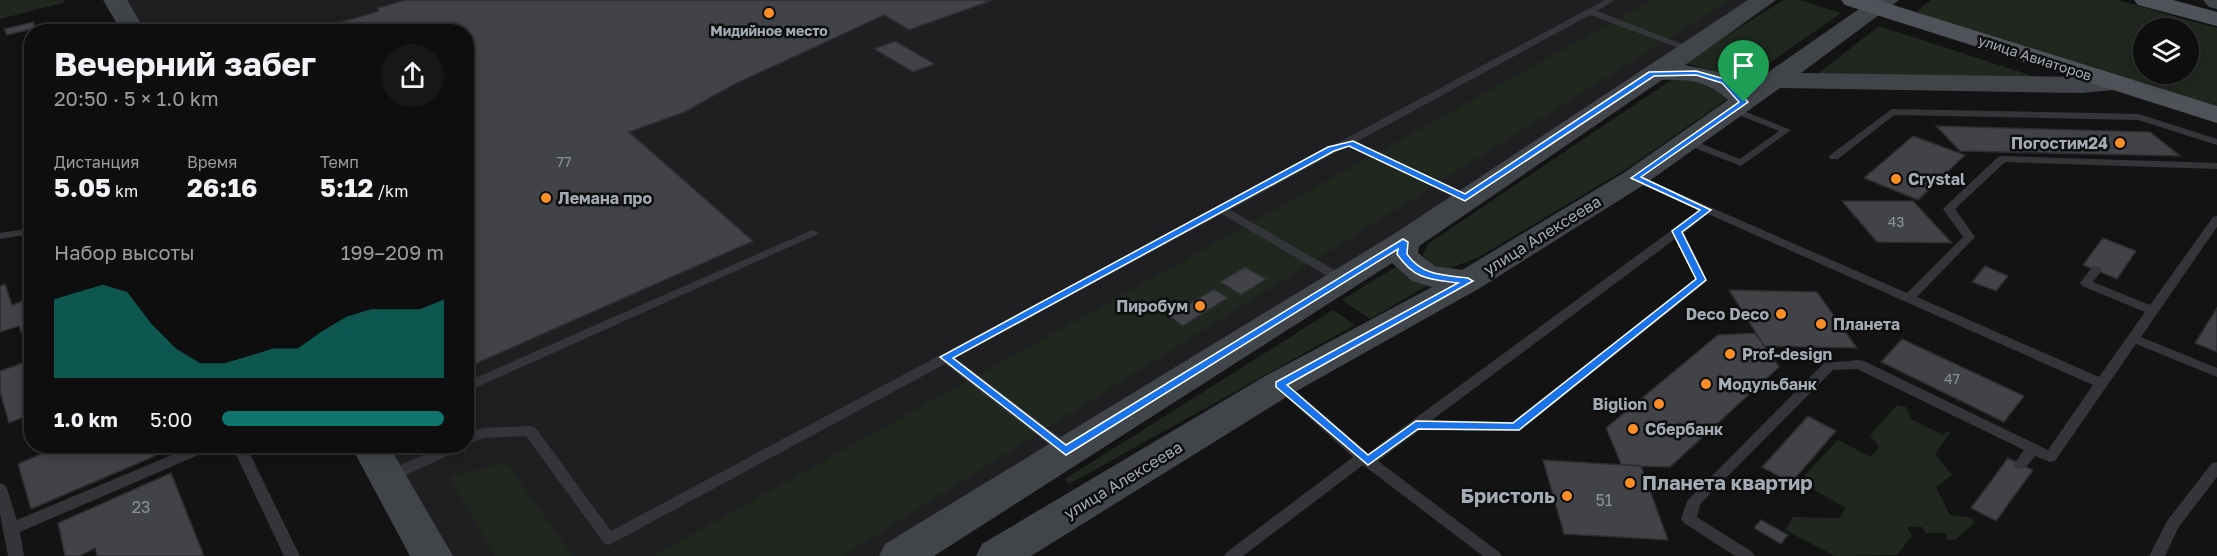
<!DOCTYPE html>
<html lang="ru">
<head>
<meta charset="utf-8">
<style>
  body { margin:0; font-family:"Golos Text",sans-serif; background:#171718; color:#f1f3f6; height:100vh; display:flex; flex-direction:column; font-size:22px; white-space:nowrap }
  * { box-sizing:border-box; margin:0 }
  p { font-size:20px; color:#9b9c9e }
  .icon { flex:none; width:33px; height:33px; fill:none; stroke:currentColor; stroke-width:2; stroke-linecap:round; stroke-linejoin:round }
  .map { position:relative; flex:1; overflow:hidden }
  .side { position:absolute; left:24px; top:24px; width:450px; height:429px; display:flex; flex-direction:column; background:#0e0e0f; border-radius:24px; box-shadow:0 3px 15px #0003,0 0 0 2px #2e2e2f }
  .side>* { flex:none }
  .fabs { position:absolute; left:2133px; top:18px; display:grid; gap:12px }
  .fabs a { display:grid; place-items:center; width:66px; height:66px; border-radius:50%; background:#0e0e0f; box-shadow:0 3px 15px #0003,0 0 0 2px #2e2e2f; font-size:30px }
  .pin { position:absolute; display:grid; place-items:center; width:51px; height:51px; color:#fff; margin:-62px -26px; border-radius:50% 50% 50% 0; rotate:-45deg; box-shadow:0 0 6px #0007 }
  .pin .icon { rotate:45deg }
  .round { display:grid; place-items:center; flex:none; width:63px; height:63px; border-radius:32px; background:#171718 }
  .head { display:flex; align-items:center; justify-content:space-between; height:102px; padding:0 30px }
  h1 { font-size:33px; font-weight:700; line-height:45px }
  .metrics { display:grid; grid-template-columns:repeat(3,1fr); gap:9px; height:102px; padding:6px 30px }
  .metrics div { display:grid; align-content:center }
  .metrics b { font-size:26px; font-weight:700 }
  .metrics small { font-size:16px; font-weight:400 }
  .metrics p { font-size:16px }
  .chart { height:168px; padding:12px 30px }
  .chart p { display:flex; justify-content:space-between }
  .chart svg { width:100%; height:108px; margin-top:6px; fill:#0f766e; opacity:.7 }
  ul { padding:0 30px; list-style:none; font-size:20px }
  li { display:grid; grid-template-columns:96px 72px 1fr; align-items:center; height:45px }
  li i { height:15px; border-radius:8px; background:#0f766e }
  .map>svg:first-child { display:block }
</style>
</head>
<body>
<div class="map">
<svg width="2217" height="556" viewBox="0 0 2217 556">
  <rect width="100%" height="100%" fill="#131314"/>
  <path fill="#1f1f21" d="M115,0H1764L900,556H432L370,446H466V32L134,31Z"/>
  <g fill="#1f271f" fill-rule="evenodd">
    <path d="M0,0H62L66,2L0,19Z"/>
    <path d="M1652,0H1730L843,556H653Z"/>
    <path d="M1783,0H1799L1841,13L1741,83L1719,72L1684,63Z"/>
    <path d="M1931,0H2117L2217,28V106L1920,15L1918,10ZM2144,28H2188V74H2144Z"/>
    <path d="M1879,26L2042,79L1816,75Z"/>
    <path d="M1693,75L1730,97L1628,168L1477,258L1447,269L1430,263L1423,255L1428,244L1674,78Z"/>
    <path d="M1400,264L1432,283L1370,319L1342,300Z"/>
    <path d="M1333,310L1355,325L1069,484L1065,479Z"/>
    <path d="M1897,405L1906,407L1912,420L1943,435L1947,431L1950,433L1935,454L1952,475L1936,487L1950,515L1972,518L1974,523L1955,540H1947L1946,533H1926L1922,527H1907L1912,536L1897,555L1835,556L1785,530L1793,517L1839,518L1846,508L1799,481L1838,440L1871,457L1879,447L1870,435Z"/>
    <path d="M506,463L573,556H495L449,477Z"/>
  </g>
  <g fill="#414347" stroke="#2c2d30" stroke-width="1.5">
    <path d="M406,0H993L909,30L884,15L733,85L685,112L629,132L753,241L466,368V32H307L379,11L377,8Z"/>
    <path d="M33,22L36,28L7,35L4,29Z"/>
    <path d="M895,41L935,64L913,72L874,49Z"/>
    <path d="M1936,126L2150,132L2180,156L1960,151Z"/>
    <path d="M1913,136L1965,155L1918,200L1864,178Z"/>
    <path d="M1842,201H1913L1952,243L1877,242Z"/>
    <path d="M2103,238L2136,251L2117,279L2083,265Z"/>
    <path d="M1985,266L2008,276L1996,291L1972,282Z"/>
    <path d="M1245,267L1266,279L1241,295L1220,282Z"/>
    <path d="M5,284L12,305L32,298V414L9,423L0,392V371L31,360L19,326L0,332V286Z"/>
    <path d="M1214,289L1228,298L1183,326L1169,316Z"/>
    <path d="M1729,290L1817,292L1857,348L1764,346Z"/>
    <path d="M2217,308V352L2195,343Z"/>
    <path d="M1755,333L1779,367L1670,467L1622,466L1606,428L1718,335Z"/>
    <path d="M1902,339L2024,396L2004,422L1881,362Z"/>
    <path d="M1808,416L1836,431L1791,483L1762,467Z"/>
    <path d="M59,446H151L155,456L31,509L18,464Z"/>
    <path d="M2008,458L2033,470L1996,521L1971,508Z"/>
    <path d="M1543,460L1641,466L1668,540L1564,534Z"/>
    <path d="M171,473L204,556H97L95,548L80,556H65L58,523Z"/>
    <path d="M1761,520L1788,535L1781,544L1754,528Z"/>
  </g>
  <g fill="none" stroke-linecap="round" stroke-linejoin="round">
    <g fill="#333539" fill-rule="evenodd">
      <path d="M1605,0H1615L1597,11L1695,49L1693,51H1687L1590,15L1356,142L1469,196L1470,198L1469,200H1461L1348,146L1230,210L1347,277L1349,280L1347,283H1339L1222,214L956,358L1071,446L1073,450L1071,454L1066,455L1061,454L945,364L609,545L604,543L526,436L484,438L466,445V434L482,428L530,426L535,427L611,531Z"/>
      <path d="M1734,107L1791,130L1741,166L1684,144L1683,142L1684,140H1692L1740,159L1779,131L1731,112L1729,110Z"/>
      <path d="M1892,109L2139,114L2217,139V145L2138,120L1894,115L1838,159H1830L1829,157L1830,155Z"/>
      <path d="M2002,156L2217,163V169L2005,162L1955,209L1975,237L1917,297L2099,377L2145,312L2082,286L2080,283L2092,267H2100L2102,270L2093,282L2150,305L2213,217L2217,216V227L2141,337L2217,368V377L2136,344L2055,461L2050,462L2035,456C2029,463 2026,471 2016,468L2014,464L2024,450L1857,369L1833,370L1701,503L1697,517L1752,552L1755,556H1735L1684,523L1681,519L1687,501L1824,363L1859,360L1864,361L2048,450L2093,385L1708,214L1684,233L1707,280L1705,283L1520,431L1420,430L1378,461L1499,552L1502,556H1483L1363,465L1243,556H1224L1227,552L1353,457L1275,387L1273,384L1275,381H1285L1368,453L1699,210L1631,180L1630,178L1631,176H1639L1907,293L1963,237L1943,209L1945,207L1998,157ZM1675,239L1695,279L1512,422L1432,420Z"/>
      <path d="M32,228V234L0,239V233Z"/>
      <path d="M812,230L816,231L818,233L816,235L466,392V382Z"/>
      <path d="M193,446H212L210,450L20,532L24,556H8L0,514V483L5,485L7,489L17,520Z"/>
      <path d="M232,446H246L300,556H284Z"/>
      <path d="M443,446H462L460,450L393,481L388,482L383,481L381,477L383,473Z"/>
      <path d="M2217,462V477L2178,528L2165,556H2149L2167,521L2212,463Z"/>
    </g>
    <g fill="#41454a" fill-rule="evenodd">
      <path d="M103,0H127L146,32H122Z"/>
      <path d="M1748,0H1776L1685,65L1723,73L1745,88L1872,0H1899L1801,73L2082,77L2113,75L2122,77L2126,83L2122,89L2082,93L1780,88L1645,184L1480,288L1293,393L1031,556H976L982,544L1267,375L1432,287L1412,281L1392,263L934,556H879L885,544L1394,234ZM1662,80C1687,79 1709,81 1728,100L1625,172L1462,270L1435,266L1418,253L1419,246Z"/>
      <path d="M2203,0H2217V9L2209,7Z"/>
      <path d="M351,446H389L453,556H410Z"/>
    </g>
    <g fill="#4f5359" fill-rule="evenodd">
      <path d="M1841,0H1877L2217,106V123L1845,5Z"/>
      <path d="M2134,0H2173L2217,12V26L2138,5Z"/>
    </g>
  </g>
  <path fill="#1a73e8" stroke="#fff" stroke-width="1.5" fill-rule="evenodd" d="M1696,71L1728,80L1748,102L1641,177L1711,210L1682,232L1706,280L1519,430L1418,429L1368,465L1276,387V382L1458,283C1429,279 1415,280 1397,254L1398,249L1066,455L940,357L1328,147L1353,141L1465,194L1649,72ZM1696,75L1722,83L1739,102L1631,178L1700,210L1672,231L1696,279L1513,423L1416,421L1368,455L1287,385L1473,281L1468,278C1444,275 1422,276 1407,254L1408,242L1403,239L1066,445L953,358L1334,151L1349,146L1465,201L1654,76Z"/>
  <g fill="#f98d26" stroke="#0e0e0f" stroke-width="2">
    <circle cx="769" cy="13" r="6"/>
    <circle cx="2120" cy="143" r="6"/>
    <circle cx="1896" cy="179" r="6"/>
    <circle cx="546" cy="198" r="6"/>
    <circle cx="1200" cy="306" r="6"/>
    <circle cx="1781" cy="314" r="6"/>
    <circle cx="1821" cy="324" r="6"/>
    <circle cx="1730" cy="354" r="6"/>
    <circle cx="1706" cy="384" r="6"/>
    <circle cx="1659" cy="404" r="6"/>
    <circle cx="1633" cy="429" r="6"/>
    <circle cx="1630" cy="483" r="6"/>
    <circle cx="1567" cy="496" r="6"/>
  </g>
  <g text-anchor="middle" stroke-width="5" stroke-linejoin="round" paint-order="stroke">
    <g font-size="14" font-weight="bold" fill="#a3acb5" stroke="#0e0e0f">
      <text x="769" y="36">Мидийное место</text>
    </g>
    <g font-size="14" fill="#a3acb5" stroke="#0e0e0f">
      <text transform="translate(2035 58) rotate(18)" y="5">улица Авиаторов</text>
    </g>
    <g font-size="14" fill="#8a929a">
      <text x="564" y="167">77</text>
      <text x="1896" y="227">43</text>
      <text x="1952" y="384">47</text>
    </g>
    <g font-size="16" font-weight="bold" fill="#a3acb5" stroke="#0e0e0f" text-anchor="start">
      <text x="2108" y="149" text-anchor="end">Погостим24</text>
      <text x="1908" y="185">Crystal</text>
      <text x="558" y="204">Лемана про</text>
      <text x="1188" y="312" text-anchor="end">Пиробум</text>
      <text x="1769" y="320" text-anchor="end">Deco Deco</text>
      <text x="1833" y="330">Планета</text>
      <text x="1742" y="360">Prof-design</text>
      <text x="1718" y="390">Модульбанк</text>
      <text x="1647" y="410" text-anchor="end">Biglion</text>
      <text x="1645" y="435">Сбербанк</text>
    </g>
    <g font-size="16" fill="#a3acb5" stroke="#0e0e0f">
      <text transform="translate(1542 235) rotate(-32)" y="6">улица Алексеева</text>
      <text transform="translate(1123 480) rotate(-31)" y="6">улица Алексеева</text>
    </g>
    <g font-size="16" fill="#8a929a">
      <text x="1604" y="506">51</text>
      <text x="141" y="513">23</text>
    </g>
    <g font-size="20" font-weight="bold" fill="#a3acb5" stroke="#0e0e0f" text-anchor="start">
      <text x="1642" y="490">Планета квартир</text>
      <text x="1555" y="503" text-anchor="end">Бристоль</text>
    </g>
  </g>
</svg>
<div class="fabs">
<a><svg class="icon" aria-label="layers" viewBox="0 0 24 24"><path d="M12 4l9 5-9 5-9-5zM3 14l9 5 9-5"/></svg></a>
</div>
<div class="pin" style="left:1744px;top:102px;background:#1e9e55"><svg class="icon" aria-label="arrive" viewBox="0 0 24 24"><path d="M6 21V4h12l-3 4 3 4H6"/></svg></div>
<section class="side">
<div class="head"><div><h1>Вечерний забег</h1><p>20:50 · 5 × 1.0 km</p></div><a class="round"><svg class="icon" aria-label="share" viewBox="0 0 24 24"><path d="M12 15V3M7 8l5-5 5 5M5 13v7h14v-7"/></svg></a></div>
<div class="metrics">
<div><p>Дистанция</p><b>5.05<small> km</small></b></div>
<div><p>Время</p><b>26:16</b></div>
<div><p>Темп</p><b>5:12<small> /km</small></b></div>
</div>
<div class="chart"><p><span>Набор высоты</span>199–209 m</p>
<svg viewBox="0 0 160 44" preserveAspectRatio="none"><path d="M0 44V12L10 9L20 6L30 9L40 22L50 32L60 38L70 38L80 35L90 32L100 32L110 25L120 19L130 16L140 16L150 16L160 12V44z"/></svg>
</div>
<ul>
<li><b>1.0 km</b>5:00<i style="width:100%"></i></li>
</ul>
</section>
</div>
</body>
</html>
